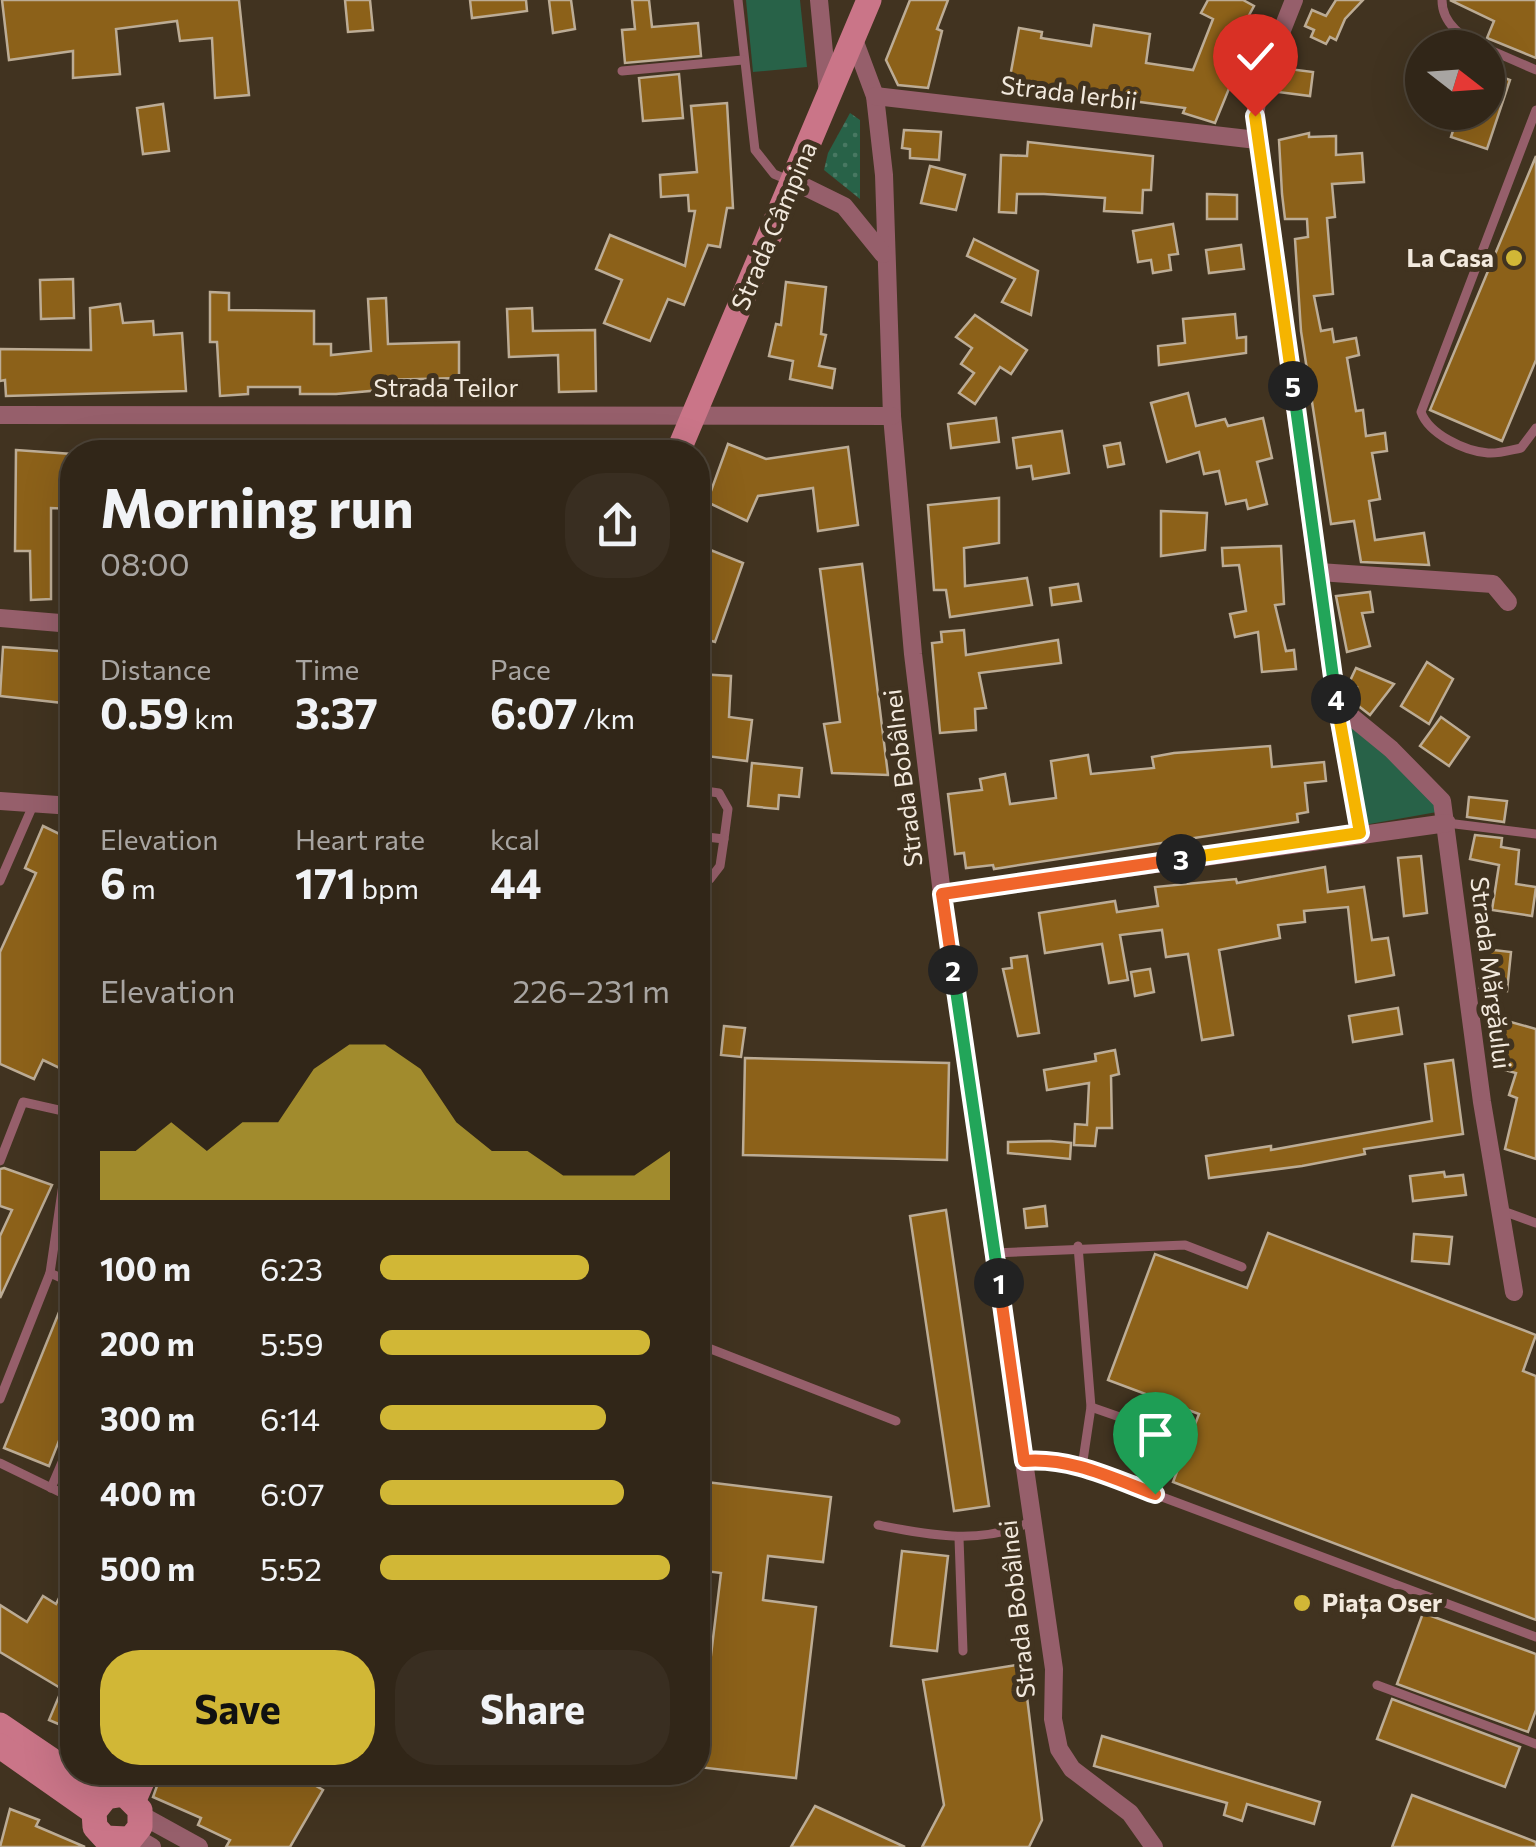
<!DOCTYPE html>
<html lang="en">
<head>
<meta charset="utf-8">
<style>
  body { margin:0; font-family:Commissioner,sans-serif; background:#392e21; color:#f1f3f6; height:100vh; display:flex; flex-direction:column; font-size:38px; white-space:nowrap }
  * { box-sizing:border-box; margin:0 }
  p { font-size:32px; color:#a8a5a2 }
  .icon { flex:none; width:55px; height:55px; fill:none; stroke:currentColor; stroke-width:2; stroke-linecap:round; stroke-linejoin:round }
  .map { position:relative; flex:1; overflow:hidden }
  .side { position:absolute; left:60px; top:440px; width:650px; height:1345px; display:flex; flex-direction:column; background:#312618; border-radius:40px; box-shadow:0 10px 40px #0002,0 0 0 2px #4c4337 }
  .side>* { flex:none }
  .needle { width:65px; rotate:107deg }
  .tools { position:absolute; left:1405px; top:30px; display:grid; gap:20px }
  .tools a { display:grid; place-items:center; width:100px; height:100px; border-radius:50%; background:#312618; box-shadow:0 10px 40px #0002,0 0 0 2px #4c4337; font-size:50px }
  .pin { position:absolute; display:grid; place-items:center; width:85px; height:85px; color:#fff; margin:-102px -42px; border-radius:50% 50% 50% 0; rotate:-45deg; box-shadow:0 0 10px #0007 }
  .pin .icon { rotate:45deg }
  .km { position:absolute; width:50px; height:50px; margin:-25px; border-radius:50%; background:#222; color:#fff; font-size:28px; line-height:50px; text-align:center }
  .round { display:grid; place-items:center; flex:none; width:105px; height:105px; border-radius:40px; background:#392e21 }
  .overview { display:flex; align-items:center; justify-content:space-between; height:170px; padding:0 40px }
  h1 { font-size:55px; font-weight:700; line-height:75px }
  .stats { display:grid; grid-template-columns:repeat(3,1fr); gap:15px; height:170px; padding:10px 40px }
  .stats div { display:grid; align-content:center }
  .stats b { font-size:42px; font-weight:700 }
  .stats small { font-size:28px; font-weight:400 }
  .stats p { font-size:28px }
  .chart { height:280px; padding:20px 40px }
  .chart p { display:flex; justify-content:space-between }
  .chart svg { width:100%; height:180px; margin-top:10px; fill:#d1b736; opacity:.7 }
  .action { display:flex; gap:20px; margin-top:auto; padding:20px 40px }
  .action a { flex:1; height:115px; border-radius:40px; background:#d1b736; color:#111; font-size:40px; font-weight:700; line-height:115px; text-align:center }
  .action a+a { background:#392e21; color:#f1f3f6 }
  ul { padding:0 40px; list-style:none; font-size:32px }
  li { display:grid; grid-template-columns:160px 120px 1fr; align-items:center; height:75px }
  li i { height:25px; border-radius:12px; background:#d1b736 }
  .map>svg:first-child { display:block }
</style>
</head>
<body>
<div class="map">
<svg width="1536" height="1847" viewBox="0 0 1536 1847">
  <defs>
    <pattern id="grass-dots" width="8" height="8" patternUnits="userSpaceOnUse" patternTransform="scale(2.5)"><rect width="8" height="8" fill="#286248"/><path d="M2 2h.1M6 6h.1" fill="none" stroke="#487862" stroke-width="1.8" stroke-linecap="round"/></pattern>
  </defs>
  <rect width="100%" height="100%" fill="#413320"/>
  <path fill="url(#grass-dots)" d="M850,113L860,120V199L824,170L828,153Z"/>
  <g fill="#286248">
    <path d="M746,0H800L807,67L753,72Z"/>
    <path d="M1346,721L1428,791L1437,812L1364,825Z"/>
  </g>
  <g fill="#8c6119" stroke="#bcac95" stroke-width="2.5">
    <path d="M2,0H239L249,95L215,98L212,38L180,41L177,21L116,29L120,74L73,78V51L9,60Z"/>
    <path d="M345,0H370L373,30L348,32Z"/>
    <path d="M470,0H526L527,11L472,18Z"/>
    <path d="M549,0H571L575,29L553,33Z"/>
    <path d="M632,0H649L652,27L698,23L701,56L625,63L622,30L635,29Z"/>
    <path d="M910,0H948L937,29L942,31L928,88L898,85L886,60Z"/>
    <path d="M1208,0H1243L1254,6L1247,19L1256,22L1246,41L1241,38L1228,71L1235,74L1215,123L1183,113L1185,108L1102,97L1100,107L1008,88L1019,28L1042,32L1041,38L1091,46L1094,25L1150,34L1146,63L1193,70L1213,19L1201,13Z"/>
    <path d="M1336,0H1363L1345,19L1336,40L1330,37L1326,44L1311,37L1314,30L1305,26L1312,10L1326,16Z"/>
    <path d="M1450,0H1536V58L1487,38L1494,21Z"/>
    <path d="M1281,68L1313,72L1310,96L1278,92Z"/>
    <path d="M1488,72L1510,80L1487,149L1451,137L1459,112H1488Z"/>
    <path d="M679,74L683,118L643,121L639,78Z"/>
    <path d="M727,103L733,208H727L720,247L708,245L684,305L668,299L650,341L604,323L622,280L596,269L610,235L685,266L695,211H689L688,195L661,197L660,175L697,172L691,106Z"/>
    <path d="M163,104L169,151L143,154L137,108Z"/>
    <path d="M904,130L941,132L939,160L910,158V149L902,148Z"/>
    <path d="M1309,133V137L1336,136V155L1362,153L1364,182L1332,184L1335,217L1327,218L1333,294L1314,296L1321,331L1332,329L1334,342L1356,338L1359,355L1347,358L1356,411L1363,410L1366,436L1385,433L1387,451L1372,453L1380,499L1369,501L1375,540L1424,533L1429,565L1361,562L1354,521L1331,524L1301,331L1295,239L1308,237L1307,219H1285L1282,194L1279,140Z"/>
    <path d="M1028,142L1153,156L1151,190H1143L1142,213L1104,211L1105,198L1044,194H1017L1016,213L999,212L1001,155L1027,156Z"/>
    <path d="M1536,156V360L1502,441L1430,410Z"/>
    <path d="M930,166L965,175L956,210L921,203Z"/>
    <path d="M1207,194L1237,195V219H1207Z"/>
    <path d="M1173,224L1178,254L1169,255L1171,270L1153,273L1151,260L1138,262L1133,231Z"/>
    <path d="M974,239L1038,271L1031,315L1002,302L1015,279L967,256Z"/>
    <path d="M1241,245L1244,269L1209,273L1206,250Z"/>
    <path d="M73,279L74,318L41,319L40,280Z"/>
    <path d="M786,282L826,287L821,334L826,335L819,366L835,369L832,388L790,379L793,361L769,356L776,324L781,325Z"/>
    <path d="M210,292L229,293V310L314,311V344H331V355L371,351L368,299L386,298L388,344L459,342V378L380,380L381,390L336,394H300V387H248V394L220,396L217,342H210Z"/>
    <path d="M120,304L123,323L153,321L154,335L182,333L186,391L6,396L5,380L0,381V349L91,350L90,308Z"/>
    <path d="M532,308L533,331L595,330L596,391L559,392L558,355L509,357L507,309Z"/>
    <path d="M1235,314L1237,338L1246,337V353L1159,365L1158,346L1185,343L1183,319Z"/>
    <path d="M975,315L1027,350L1011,374L1000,367L975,404L959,393L974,373L961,364L972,348L956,337Z"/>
    <path d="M1188,393L1196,426L1225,419L1228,426L1263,418L1272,458L1257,462L1267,504L1248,509L1246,500L1226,504L1219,471L1204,474L1199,452L1167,462L1151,403Z"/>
    <path d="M996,418L999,442L951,448L948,424Z"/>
    <path d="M1062,431L1069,473L1033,479L1031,466L1017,468L1013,438Z"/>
    <path d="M1120,443L1124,464L1108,467L1104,446Z"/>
    <path d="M728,444L766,459L848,447L858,525L818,531L813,488L758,496L747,521L707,502Z"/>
    <path d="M16,450L72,454V509L51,508V599L31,600L30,551H15Z"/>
    <path d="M999,498V543L964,548L965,586L1027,578L1032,605L950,617L946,590H934L928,505Z"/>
    <path d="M1161,511L1207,513L1205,550L1161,556Z"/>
    <path d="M698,545L743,563L715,642L698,637Z"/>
    <path d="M1281,546L1284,604L1275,605L1286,651L1294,650L1296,669L1262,672L1258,632L1235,637L1230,614L1246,611L1239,565L1223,566L1222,548Z"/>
    <path d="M862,564L888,775L832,773L824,724L840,722L820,569Z"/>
    <path d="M1078,584L1081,601L1052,605L1050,588Z"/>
    <path d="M1370,592L1373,612L1362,613L1370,646L1347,652L1336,596Z"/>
    <path d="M964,630L966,655L1058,640L1061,663L979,673L986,708L975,709L976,730L940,733L932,643L942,642L941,632Z"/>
    <path d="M3,647L72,652V704L0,696Z"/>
    <path d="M1427,662L1453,679L1429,724L1401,706Z"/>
    <path d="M1356,668L1394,684L1370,715L1352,701L1357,687L1349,683Z"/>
    <path d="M698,674L731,676L729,717L752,720L747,761L698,755Z"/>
    <path d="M1441,717L1469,737L1449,766L1420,746Z"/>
    <path d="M1270,746L1272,767L1324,762L1326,781L1305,783L1308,812L1297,814L1298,822L994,869L993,865L966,868L964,853L955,854L948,794L982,790L980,779L1005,774L1010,804L1056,798L1051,761L1088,755L1091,774L1154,768L1152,757L1174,753Z"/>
    <path d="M752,763L802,768L799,797L779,795L778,809L748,806Z"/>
    <path d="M1469,797L1507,801L1504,822L1467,817Z"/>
    <path d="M43,826L72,840V1074L43,1060L34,1079L0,1064V952L36,873L25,868Z"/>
    <path d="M1475,835L1502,838L1501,847L1519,850L1516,884L1536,887L1532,916L1492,910L1499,865L1470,859Z"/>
    <path d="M1421,856L1427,913L1404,916L1398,858Z"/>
    <path d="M1325,867L1328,892L1364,887L1372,940L1388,938L1394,975L1356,982L1348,907L1304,911L1305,922L1278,925L1280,938L1219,950L1233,1035L1202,1040L1188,954L1166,957L1162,930L1120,935L1128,980L1109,983L1102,944L1045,953L1039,913L1115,901L1117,912L1158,906L1155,887L1236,879L1237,883Z"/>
    <path d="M1485,949L1511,952L1507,991L1480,988Z"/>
    <path d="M1027,956L1039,1033L1018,1036L1003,969L1012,968L1011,958Z"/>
    <path d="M1150,969L1154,992L1135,996L1131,972Z"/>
    <path d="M1398,1008L1402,1034L1353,1042L1349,1016Z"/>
    <path d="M1500,1019L1536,1029V1159L1505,1149L1517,1098L1509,1095L1516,1073L1498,1068L1505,1040L1495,1037Z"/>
    <path d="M724,1026L745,1028L741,1057L721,1055Z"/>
    <path d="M1115,1050L1119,1074L1111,1076L1112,1128H1097L1095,1146L1074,1145L1075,1124L1087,1125L1089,1083L1047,1090L1044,1070L1096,1061L1095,1054Z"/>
    <path d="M745,1058L949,1063L947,1160L743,1155Z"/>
    <path d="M1453,1060L1463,1134L1364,1149L1365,1154L1302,1166L1209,1178L1206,1156L1271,1146V1150L1432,1121L1425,1064Z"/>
    <path d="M1050,1141L1071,1143L1070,1159L1008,1153V1142Z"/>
    <path d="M4,1168L52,1185L0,1298V1236L12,1210L0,1206V1169Z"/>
    <path d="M1444,1172L1445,1177L1463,1175L1466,1195L1413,1201L1410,1176Z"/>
    <path d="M1045,1206L1047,1226L1026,1228L1024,1209Z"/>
    <path d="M946,1210L989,1506L954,1511L910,1216Z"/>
    <path d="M1268,1233L1536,1335L1523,1371L1536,1376V1620L1173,1482L1199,1414L1108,1380L1155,1254L1247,1288Z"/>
    <path d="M1414,1234L1452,1237L1449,1264L1412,1261Z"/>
    <path d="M68,1290L72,1291V1408L49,1466L4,1448Z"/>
    <path d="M698,1481L831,1497L823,1562L768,1556L763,1600L816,1607L796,1778L698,1767V1653L711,1655L721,1573L698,1570Z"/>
    <path d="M902,1551L948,1556L937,1651L891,1646Z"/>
    <path d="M72,1572V1718L68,1728L49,1720L62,1689L0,1652V1605L27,1622L43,1596L56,1604Z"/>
    <path d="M1423,1613L1536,1654V1710L1528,1732L1397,1684Z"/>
    <path d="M1023,1664L1042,1820L1029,1847H922L944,1805L923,1680Z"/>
    <path d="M1392,1699L1520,1747L1505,1787L1377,1739Z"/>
    <path d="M1102,1736L1320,1802L1314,1824L1247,1804L1242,1821L1224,1815L1227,1803L1094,1766Z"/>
    <path d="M162,1772H292L323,1790L290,1847H226L230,1840L198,1825L201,1818L153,1797Z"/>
    <path d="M1412,1795L1536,1842V1847H1392Z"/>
    <path d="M815,1806L905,1847H791Z"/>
    <path d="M10,1809L39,1820L36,1826L85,1847H0Z"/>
  </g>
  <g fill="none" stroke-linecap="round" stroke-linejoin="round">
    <g stroke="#965f6b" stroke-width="9">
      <path d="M738,0L755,150L774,174L788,180"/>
      <path d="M1442,0C1442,24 1463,38 1483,48"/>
      <path d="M1488,49L1536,70"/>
      <path d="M622,71L743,60"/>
      <path d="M1536,110L1421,412C1429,434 1464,451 1488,453C1498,454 1511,450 1521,448L1536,428"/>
      <path d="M698,790L719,793L728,809L724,839L698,836"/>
      <path d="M1447,823L1536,834"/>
      <path d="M698,880L710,879L720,866L724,839"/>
      <path d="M0,881L34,803"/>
      <path d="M0,1161L23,1102L72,1113"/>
      <path d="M1503,1211L1536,1223"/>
      <path d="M1078,1246L1091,1407L1082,1467"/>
      <path d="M994,1253L1185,1245L1242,1267"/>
      <path d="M50,1273L72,1283"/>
      <path d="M698,1344L896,1421"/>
      <path d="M0,1399L50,1273L72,1123"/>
      <path d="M1091,1407L1177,1437"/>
      <path d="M1024,1461L1049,1459L1074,1464L1536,1637"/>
      <path d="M0,1463L72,1498"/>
      <path d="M51,1488L72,1439"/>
      <path d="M878,1525C930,1535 982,1546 1032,1521"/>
      <path d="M959,1538L963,1651"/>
      <path d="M698,1619L704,1620"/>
      <path d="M1377,1685L1536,1744"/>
    </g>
    <g stroke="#965f6b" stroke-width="18">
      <path d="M819,0L828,94"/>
      <path d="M1294,0L1259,88L1255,116L1336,704L1360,833"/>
      <path d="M853,37L875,96L884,175L892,416L913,654L942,894L1054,1669L1053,1719L1059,1749L1072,1769L1130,1813L1154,1847"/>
      <path d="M875,96L1257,140"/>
      <path d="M793,181L844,206L883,254"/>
      <path d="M0,415L892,416"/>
      <path d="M1319,572L1493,584L1508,602"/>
      <path d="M0,618L72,624"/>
      <path d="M1336,704L1391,749L1442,801L1482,1102L1514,1292"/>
      <path d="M0,801L72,806"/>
      <path d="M942,894L1447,823"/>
      <path d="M141,1815L199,1847"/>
      <path d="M133,1836L152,1847"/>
    </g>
    <g stroke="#ca7588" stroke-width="25">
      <path d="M678,452L869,0"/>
      <path d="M0,1725L106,1797"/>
      <path d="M0,1746L94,1812"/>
      <path d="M134,1800L146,1772"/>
      <path d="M124,1847L140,1827V1810L124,1794L106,1797L94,1812L95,1827L105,1838L127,1839"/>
    </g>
  </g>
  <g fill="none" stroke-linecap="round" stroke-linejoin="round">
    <defs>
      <path id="split-1" d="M999,1283L1024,1461C1070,1457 1112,1478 1155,1494"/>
      <path id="split-2" d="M953,970L999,1283"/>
      <path id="split-3" d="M953,970L942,894L1181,859"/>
      <path id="split-4" d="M1181,859L1360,833L1336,699"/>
      <path id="split-5" d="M1293,386L1336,699"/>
      <path id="split-6" d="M1255,116L1293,386"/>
    </defs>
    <use href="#split-1" stroke="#fff" stroke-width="20"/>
    <use href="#split-2" stroke="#fff" stroke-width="20"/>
    <use href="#split-3" stroke="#fff" stroke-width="20"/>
    <use href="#split-4" stroke="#fff" stroke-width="20"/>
    <use href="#split-5" stroke="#fff" stroke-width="20"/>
    <use href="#split-6" stroke="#fff" stroke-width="20"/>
    <use href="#split-1" stroke="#f0652b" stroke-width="12"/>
    <use href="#split-2" stroke="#22a559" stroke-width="12"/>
    <use href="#split-3" stroke="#f0652b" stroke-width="12"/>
    <use href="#split-4" stroke="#f5b400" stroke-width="12"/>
    <use href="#split-5" stroke="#22a559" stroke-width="12"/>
    <use href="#split-6" stroke="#f5b400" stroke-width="12"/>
  </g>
  <g fill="#d1b736" stroke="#413320" stroke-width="4">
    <circle cx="1514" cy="258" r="10"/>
    <circle cx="1302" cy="1603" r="10"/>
  </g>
  <g text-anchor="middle" stroke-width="10" stroke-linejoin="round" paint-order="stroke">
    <g font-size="25" fill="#f2e9dd" stroke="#413320">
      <text transform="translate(1069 93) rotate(7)" y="9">Strada Ierbii</text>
      <text transform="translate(774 226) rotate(-67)" y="9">Strada Câmpina</text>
      <text x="446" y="397">Strada Teilor</text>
      <text transform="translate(903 778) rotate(-97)" y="9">Strada Bobâlnei</text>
      <text transform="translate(1491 973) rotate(83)" y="9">Strada Mărgăului</text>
      <text transform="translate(1017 1609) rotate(-96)" y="9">Strada Bobâlnei</text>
    </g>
    <g font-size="25" font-weight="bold" fill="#f2e9dd" stroke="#413320" text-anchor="end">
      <text x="1494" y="267">La Casa</text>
      <text x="1322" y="1612" text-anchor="start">Piața Oser</text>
    </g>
  </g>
</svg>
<div class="tools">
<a><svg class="needle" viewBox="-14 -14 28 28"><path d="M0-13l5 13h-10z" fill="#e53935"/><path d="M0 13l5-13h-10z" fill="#a8a5a2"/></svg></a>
</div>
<div class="pin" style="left:1155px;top:1494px;background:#1e9e55"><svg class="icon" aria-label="arrive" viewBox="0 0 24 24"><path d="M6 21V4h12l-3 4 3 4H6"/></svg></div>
<div class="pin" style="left:1255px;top:116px;background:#d93025"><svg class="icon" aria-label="check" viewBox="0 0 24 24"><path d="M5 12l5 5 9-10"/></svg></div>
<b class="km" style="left:999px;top:1283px">1</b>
<b class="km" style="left:953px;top:970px">2</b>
<b class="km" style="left:1181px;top:859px">3</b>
<b class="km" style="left:1336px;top:699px">4</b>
<b class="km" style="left:1293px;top:386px">5</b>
<section class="side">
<div class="overview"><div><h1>Morning run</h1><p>08:00</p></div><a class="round"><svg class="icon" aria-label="share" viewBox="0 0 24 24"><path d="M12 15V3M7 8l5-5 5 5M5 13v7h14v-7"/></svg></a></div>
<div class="stats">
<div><p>Distance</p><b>0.59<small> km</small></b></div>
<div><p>Time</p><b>3:37</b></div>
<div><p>Pace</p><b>6:07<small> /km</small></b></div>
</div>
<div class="stats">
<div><p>Elevation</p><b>6<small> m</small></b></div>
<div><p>Heart rate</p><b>171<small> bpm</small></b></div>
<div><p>kcal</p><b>44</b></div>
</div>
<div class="chart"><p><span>Elevation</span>226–231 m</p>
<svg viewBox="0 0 160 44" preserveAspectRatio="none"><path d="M0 44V32L10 32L20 25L30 32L40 25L50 25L60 12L70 6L80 6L90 12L100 25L110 32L120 32L130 38L140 38L150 38L160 32V44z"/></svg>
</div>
<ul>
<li><b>100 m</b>6:23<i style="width:72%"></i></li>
<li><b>200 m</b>5:59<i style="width:93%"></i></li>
<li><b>300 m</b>6:14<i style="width:78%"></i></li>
<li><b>400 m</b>6:07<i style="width:84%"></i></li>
<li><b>500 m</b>5:52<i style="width:100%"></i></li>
</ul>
<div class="action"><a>Save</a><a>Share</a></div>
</section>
</div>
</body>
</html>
